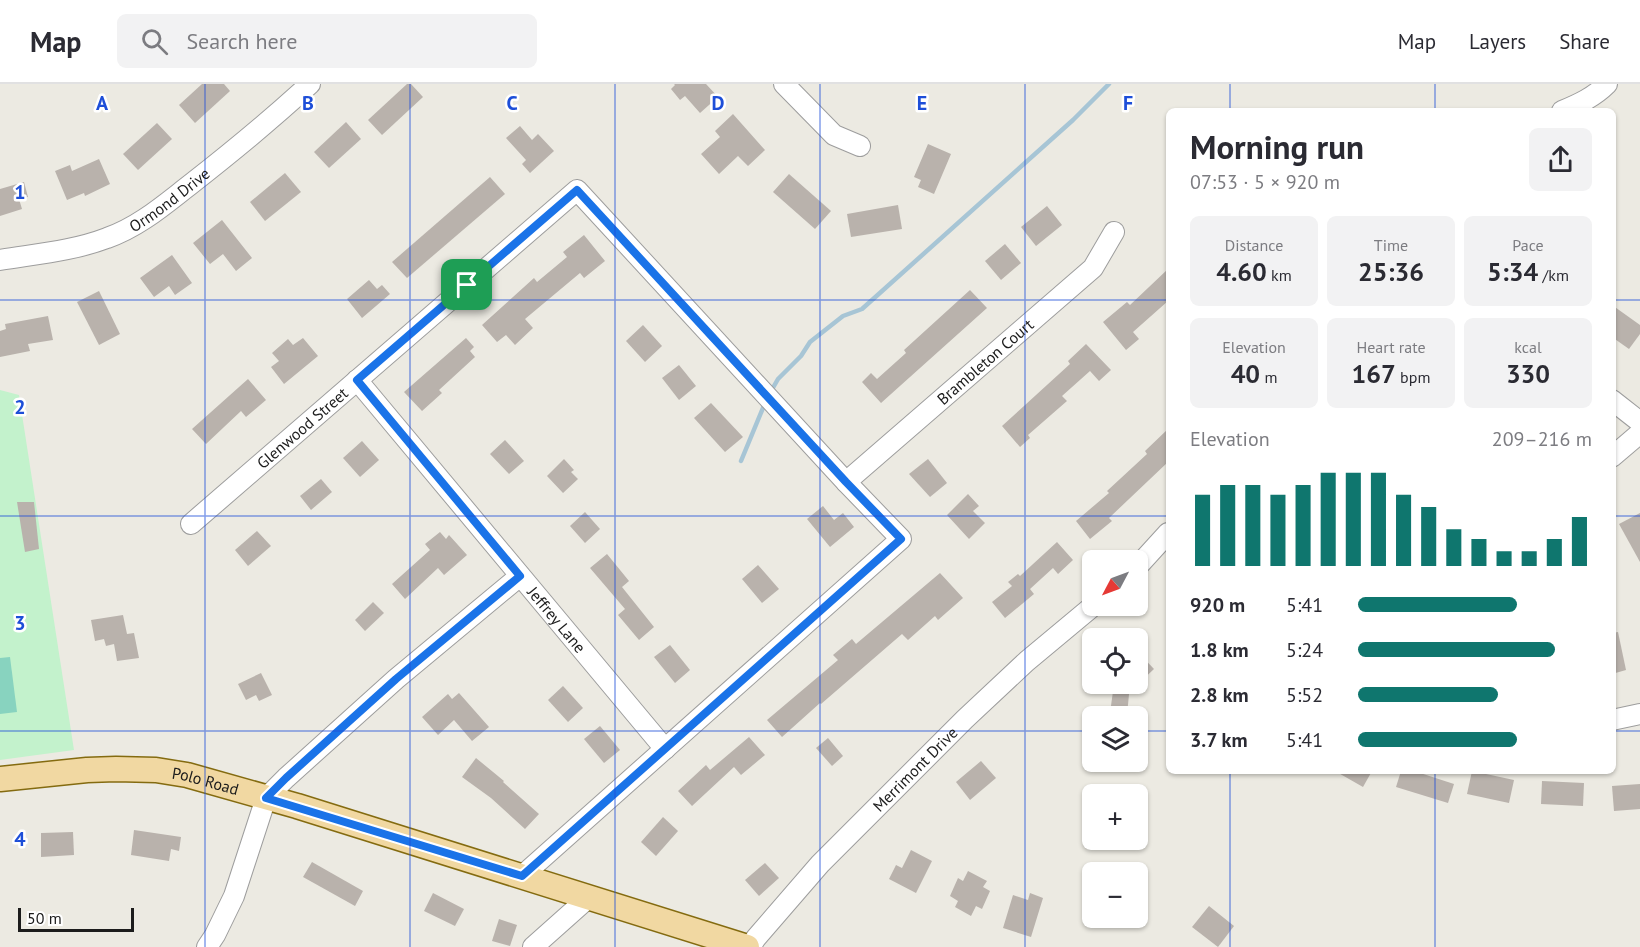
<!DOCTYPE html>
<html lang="en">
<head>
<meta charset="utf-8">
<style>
  body { margin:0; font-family:"PT Sans",sans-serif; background:#f2f2f3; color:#2b2b33; height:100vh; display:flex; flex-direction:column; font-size:22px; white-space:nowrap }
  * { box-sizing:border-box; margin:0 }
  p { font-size:20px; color:#7c7c81 }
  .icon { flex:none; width:33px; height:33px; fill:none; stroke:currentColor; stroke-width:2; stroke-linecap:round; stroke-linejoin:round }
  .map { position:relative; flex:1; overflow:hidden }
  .side { position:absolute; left:1166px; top:24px; width:450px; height:666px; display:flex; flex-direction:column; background:#fff; border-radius:9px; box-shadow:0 2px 4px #0004 }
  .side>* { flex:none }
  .needle { width:39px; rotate:229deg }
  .buttons { position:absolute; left:1082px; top:466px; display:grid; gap:12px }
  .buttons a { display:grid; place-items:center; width:66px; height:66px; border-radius:9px; background:#fff; box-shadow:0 2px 4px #0004; font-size:30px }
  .scale { position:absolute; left:18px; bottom:15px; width:116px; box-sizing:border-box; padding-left:6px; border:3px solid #1c1c1c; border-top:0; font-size:16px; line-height:21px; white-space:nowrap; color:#1c1c1c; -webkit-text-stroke:4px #fff; paint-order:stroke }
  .pin { position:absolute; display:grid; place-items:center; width:51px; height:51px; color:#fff; margin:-26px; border-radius:12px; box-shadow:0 3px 9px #0006 }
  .round { display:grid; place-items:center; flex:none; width:63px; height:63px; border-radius:9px; background:#f2f2f3 }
  .overview { display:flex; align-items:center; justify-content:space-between; height:102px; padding:0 24px }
  h1 { font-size:33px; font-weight:700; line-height:45px }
  .figures { display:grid; grid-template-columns:repeat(3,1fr); gap:9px; height:102px; padding:6px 24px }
  .figures div { display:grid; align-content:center; border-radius:9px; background:#f2f2f3; text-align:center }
  .figures b { font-size:26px; font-weight:700 }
  .figures small { font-size:16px; font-weight:400 }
  .figures p { font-size:16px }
  .chart { height:168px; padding:12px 24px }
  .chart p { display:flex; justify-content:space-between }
  .chart svg { width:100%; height:108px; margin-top:6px; stroke:#0f766e; stroke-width:6 }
  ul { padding:0 24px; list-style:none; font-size:20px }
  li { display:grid; grid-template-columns:96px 72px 1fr; align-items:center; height:45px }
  li i { height:15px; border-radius:8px; background:#0f766e }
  header { display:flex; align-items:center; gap:36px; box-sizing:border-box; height:84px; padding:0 30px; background:#fff; border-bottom:2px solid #e1e1e2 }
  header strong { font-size:28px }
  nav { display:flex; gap:33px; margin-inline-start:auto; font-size:21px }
  .search { width:420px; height:54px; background:#f2f2f3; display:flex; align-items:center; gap:15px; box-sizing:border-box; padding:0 21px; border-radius:9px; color:#7c7c81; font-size:22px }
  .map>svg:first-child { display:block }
</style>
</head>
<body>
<header>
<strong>Map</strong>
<div class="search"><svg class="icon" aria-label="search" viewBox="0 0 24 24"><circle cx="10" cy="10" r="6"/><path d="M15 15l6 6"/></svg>Search here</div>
<nav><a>Map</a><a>Layers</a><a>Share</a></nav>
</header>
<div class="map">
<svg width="1640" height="863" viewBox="0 0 1640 863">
  <rect width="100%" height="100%" fill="#eceae2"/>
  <path fill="#c3f2cc" d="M0,306L19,311L74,666L0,676Z"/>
  <path fill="#88d3bf" d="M10,573L17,628L0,630V574Z"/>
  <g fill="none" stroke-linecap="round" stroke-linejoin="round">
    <g stroke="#a7c5d5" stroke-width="4.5">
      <path d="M770,309L778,295L801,272L810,258L843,232L862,225L1073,36L1109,0"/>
      <path d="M741,377L765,319"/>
    </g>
  </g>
  <g fill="#b9b2ac">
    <path d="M202,0H224L230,7L195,39L179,21Z"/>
    <path d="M407,0H411L423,13L382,51L368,36Z"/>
    <path d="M674,0H706L718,13L700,29L685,12L680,16L671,5L675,1Z"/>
    <path d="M733,30L765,66L748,82L738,72L719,90L701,70L720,53L715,47Z"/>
    <path d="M346,38L361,55L329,84L314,68Z"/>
    <path d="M157,39L172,55L138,86L123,70Z"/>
    <path d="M520,42L532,56L538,50L554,67L530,89L522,80L526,76L506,54Z"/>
    <path d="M928,60L951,70L934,110L918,103L921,96L914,93Z"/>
    <path d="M99,75L110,100L85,112L84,109L67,116L55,87L70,81L72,87Z"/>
    <path d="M285,89L301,108L265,137L250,118Z"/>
    <path d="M789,90L831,127L815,145L773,108Z"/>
    <path d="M490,93L505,110L407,194L392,178Z"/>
    <path d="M24,98L28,113L19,115L22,125L0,132V105Z"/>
    <path d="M898,121L902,145L851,153L847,130Z"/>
    <path d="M1047,122L1062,141L1036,162L1021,143Z"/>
    <path d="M222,136L252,174L236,187L223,170L210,180L193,159Z"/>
    <path d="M584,151L605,177L584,194L580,189L525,235L533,244L515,261L506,251L497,258L482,241L534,194L537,198L567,173L563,168Z"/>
    <path d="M1005,160L1021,179L1001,196L985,177Z"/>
    <path d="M172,171L192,199L175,211L169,202L154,213L140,194Z"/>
    <path d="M1168,185V217L1133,248L1139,255L1126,266L1103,238L1127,218L1130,221Z"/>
    <path d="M369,196L377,205L382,201L390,210L362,234L347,215Z"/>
    <path d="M970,206L987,224L881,319L862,298L871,289L877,295L906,269L904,266Z"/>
    <path d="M99,207L120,250L99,261L77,218Z"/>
    <path d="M1612,221L1640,241V250L1629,265L1612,253Z"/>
    <path d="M48,232L53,256L28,260L30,267L0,273V247L6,245L5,240Z"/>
    <path d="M643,241L662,262L645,278L626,257Z"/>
    <path d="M303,254L318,272L284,300L271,283L279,277L272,269L288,255L293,261Z"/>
    <path d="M466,254L474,263L470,267L475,273L439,306L442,309L422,327L404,308Z"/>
    <path d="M1086,260L1111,286L1099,297L1090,287L1062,312L1067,317L1028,351L1030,354L1020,363L1002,342L1070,280L1068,277Z"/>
    <path d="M679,281L696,302L679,316L662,294Z"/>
    <path d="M248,295L266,316L246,333L241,327L206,360L192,345Z"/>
    <path d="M711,319L743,353L725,368L694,334Z"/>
    <path d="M1168,345V378L1109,434L1112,437L1090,455L1076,437L1109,409L1107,407L1147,370L1145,367Z"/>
    <path d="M505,356L524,377L509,390L490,370Z"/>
    <path d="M362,357L379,376L360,393L343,374Z"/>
    <path d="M564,375L574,386L571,388L578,395L563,409L547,392Z"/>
    <path d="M928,375L947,399L930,413L909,390Z"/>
    <path d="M321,395L332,408L311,426L300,412Z"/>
    <path d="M968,410L979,422L973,427L985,439L969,455L947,431Z"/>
    <path d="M17,418H34L39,465L25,468Z"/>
    <path d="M823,422L834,436L843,429L854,443L830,463L807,435Z"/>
    <path d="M585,428L600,445L585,459L570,442Z"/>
    <path d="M1640,429V478L1619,440Z"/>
    <path d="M257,447L271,462L248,482L235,466Z"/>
    <path d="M440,448L446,455L449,451L467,471L444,491L438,484L405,515L392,500L430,466L425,460Z"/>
    <path d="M1057,458L1073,476L1058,490L1053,484L1030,505L1034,510L1005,534L992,518L1012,502L1008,498L1018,490L1020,492Z"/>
    <path d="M607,470L629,497L622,503L654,543L639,556L618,531L625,525L590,484Z"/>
    <path d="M758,481L779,505L762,519L742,495Z"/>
    <path d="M940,489L963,514L938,536L935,532L908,556L902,550L821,620L820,619L782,653L767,636L838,576L833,571L852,555L856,560Z"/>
    <path d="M373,518L384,529L365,547L355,536Z"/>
    <path d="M123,531L127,550L134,549L139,574L117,577L114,560L106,562L104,555L95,557L91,536Z"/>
    <path d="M1618,548L1626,586L1612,590V549Z"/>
    <path d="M670,561L690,586L675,599L654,573Z"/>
    <path d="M1137,567L1154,585L1137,601Z"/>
    <path d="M261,589L272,611L259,617L256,611L246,616L238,600Z"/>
    <path d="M1114,600H1130L1127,631L1110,629Z"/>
    <path d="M563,602L583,624L568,638L548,616Z"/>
    <path d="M459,609L489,643L472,657L454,636L438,651L422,633L448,610L452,615Z"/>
    <path d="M600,642L620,666L604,679L584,655Z"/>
    <path d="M749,653L765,671L741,691L734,683L692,722L678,707L706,681L710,686Z"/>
    <path d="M828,654L843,672L832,682L816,664Z"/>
    <path d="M476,674L504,697L503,698L539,730L525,745L491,714L462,693Z"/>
    <path d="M981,677L996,694L970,716L956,698Z"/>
    <path d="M1335,687H1372L1363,703Z"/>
    <path d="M1401,687H1414L1454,700L1448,719L1396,703Z"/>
    <path d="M1472,687L1514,696L1509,719L1467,710Z"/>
    <path d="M1542,697L1584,699L1583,722L1541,720Z"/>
    <path d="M1640,700V725L1614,727L1612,702Z"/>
    <path d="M663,733L678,747L656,772L641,758Z"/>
    <path d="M134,746L181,753L179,767L171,765L169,777L131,771Z"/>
    <path d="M73,748L74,771L41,773V749Z"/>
    <path d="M911,766L932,777L916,809L889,795L896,781L902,784Z"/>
    <path d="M312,778L363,807L355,822L303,793Z"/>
    <path d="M765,779L779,794L759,812L745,796Z"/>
    <path d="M968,787L987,797L983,803L990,807L982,825L976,822L971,832L955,823L958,817L950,812L958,794L963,797Z"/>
    <path d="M433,809L464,825L455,842L424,827Z"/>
    <path d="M1030,809L1043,814L1031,853L1003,844L1013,811L1028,816Z"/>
    <path d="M1209,822L1234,842L1218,863L1192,843Z"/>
    <path d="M499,835L517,841L510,862L492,857Z"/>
  </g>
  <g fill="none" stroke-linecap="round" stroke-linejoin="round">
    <defs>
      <g id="minor">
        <path d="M784,0L834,51L860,62"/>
        <path d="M1562,27C1579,20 1594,13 1607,0"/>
        <path id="s1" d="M0,176C36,170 73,167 107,154C139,143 165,120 191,100C232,68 272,35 310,0"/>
        <path id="s2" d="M357,296L665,665"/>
        <path d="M1612,316L1640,338"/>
        <path d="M1612,373L1640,349"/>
        <path id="s3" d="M846,398L1093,184L1114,148"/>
        <path id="s4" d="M191,440L577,106L846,398L901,455L522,792"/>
        <path d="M1137,483L1168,449"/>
        <path d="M1612,636L1640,630"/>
        <path d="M207,863L215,851L234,812L266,714L286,694L396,595L520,492"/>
        <path d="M533,863L588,814"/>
        <path id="s5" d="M750,863L756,854L820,780L965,635L1027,577L1093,522"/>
      </g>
      <g id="major">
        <path id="s6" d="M0,695L87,686L116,685L156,686L187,691L297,722L747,863"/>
      </g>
    </defs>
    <use href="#minor" stroke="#9d9d9d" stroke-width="22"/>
    <use href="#major" stroke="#846b10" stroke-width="27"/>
    <use href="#minor" stroke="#fff" stroke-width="20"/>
    <use href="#major" stroke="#f1d8a2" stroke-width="24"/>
  </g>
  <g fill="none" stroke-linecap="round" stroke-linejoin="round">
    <defs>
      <path id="route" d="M577,106L846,398L901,455L522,792L266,714L286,694L396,595L520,492L357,296Z"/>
    </defs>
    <use href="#route" stroke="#fff" stroke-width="12"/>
    <use href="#route" stroke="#1a73e8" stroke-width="8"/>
  </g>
  <path fill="none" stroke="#1d4ed8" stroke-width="1.5" stroke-opacity="0.55" d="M205,0V863M410,0V863M615,0V863M820,0V863M1025,0V863M1230,0V27M1435,0V27M0,216H1168M1612,216H1640M0,432H1168M1612,432H1640M0,647H1092M1137,647H1168M1612,647H1640M1230,687V863M1435,687V863"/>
  <g text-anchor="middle" stroke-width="5" stroke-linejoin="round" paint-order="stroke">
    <g font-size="16" fill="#1c1c1c" stroke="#fff">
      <text dy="6" stroke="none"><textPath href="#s1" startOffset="183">Ormond Drive</textPath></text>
      <text dy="6" stroke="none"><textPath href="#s3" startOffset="184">Brambleton Court</textPath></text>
      <text dy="6" stroke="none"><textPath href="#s4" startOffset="147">Glenwood Street</textPath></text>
      <text dy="6" stroke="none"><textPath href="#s2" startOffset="312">Jeffrey Lane</textPath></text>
      <text dy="6" stroke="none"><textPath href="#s5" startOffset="243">Merrimont Drive</textPath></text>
      <text dy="6" stroke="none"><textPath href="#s6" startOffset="207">Polo Road</textPath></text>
    </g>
  </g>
  <g font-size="20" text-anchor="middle" font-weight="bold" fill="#1d4ed8" stroke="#fff" stroke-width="5" stroke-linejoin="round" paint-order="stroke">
    <text x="102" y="26">A</text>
    <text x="308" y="26">B</text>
    <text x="512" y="26">C</text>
    <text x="718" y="26">D</text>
    <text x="922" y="26">E</text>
    <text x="1128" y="26">F</text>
    <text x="20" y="115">1</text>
    <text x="20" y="330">2</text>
    <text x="20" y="546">3</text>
    <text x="20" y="762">4</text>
  </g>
</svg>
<div class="buttons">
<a><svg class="needle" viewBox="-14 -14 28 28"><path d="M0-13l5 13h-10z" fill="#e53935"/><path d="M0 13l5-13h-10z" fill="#7c7c81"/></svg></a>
<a><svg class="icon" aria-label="locate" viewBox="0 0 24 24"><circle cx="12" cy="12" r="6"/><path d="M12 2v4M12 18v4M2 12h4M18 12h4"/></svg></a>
<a><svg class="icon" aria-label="layers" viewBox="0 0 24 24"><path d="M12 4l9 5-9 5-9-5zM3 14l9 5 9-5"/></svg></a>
<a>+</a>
<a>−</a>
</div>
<div class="scale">50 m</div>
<div class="pin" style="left:467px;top:201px;background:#1e9e55"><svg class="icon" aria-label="arrive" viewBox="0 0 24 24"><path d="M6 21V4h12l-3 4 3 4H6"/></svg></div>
<section class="side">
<div class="overview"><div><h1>Morning run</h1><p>07:53 · 5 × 920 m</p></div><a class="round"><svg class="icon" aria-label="share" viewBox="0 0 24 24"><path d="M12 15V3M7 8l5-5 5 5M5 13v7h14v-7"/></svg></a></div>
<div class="figures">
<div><p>Distance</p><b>4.60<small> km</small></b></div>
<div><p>Time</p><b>25:36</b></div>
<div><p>Pace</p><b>5:34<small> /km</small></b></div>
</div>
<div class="figures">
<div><p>Elevation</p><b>40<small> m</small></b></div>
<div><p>Heart rate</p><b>167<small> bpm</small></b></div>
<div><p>kcal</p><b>330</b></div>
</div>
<div class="chart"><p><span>Elevation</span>209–216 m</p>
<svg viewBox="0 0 160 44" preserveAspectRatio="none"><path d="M5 44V15M15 44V11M25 44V11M35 44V15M45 44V11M55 44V6M65 44V6M75 44V6M85 44V15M95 44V20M105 44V29M115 44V33M125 44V38M135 44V38M145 44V33M155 44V24"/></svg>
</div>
<ul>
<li><b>920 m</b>5:41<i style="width:68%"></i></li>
<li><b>1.8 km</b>5:24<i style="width:84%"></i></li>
<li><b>2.8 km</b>5:52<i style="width:60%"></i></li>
<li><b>3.7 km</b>5:41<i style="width:68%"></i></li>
</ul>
</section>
</div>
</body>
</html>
